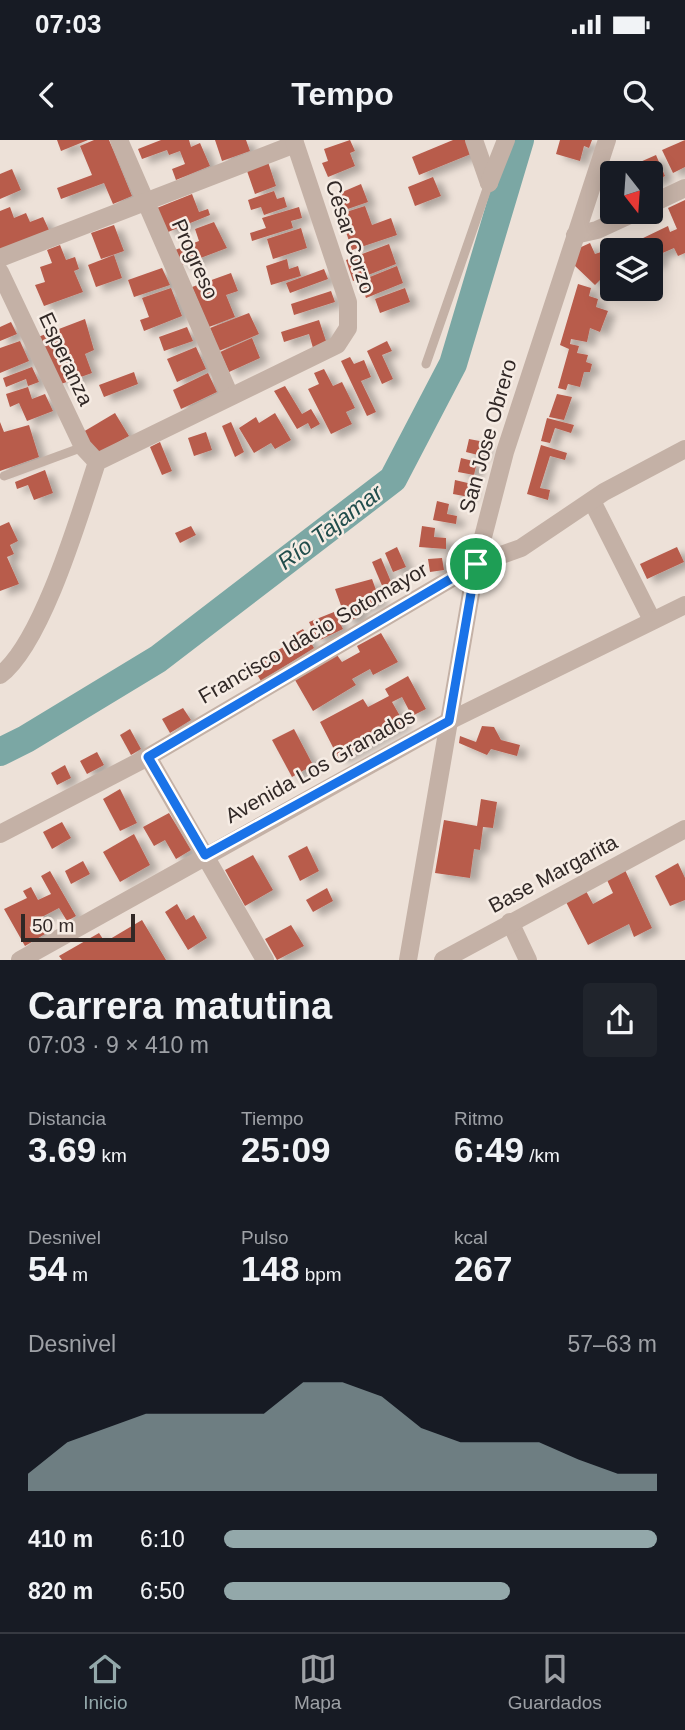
<!DOCTYPE html>
<html lang="es">
<head>
<meta charset="utf-8">
<style>
  body { margin:0; font-family:Arial,sans-serif; background:#20242c; color:#f1f3f6; height:100vh; display:flex; flex-direction:column; font-size:26px; white-space:nowrap }
  * { box-sizing:border-box; margin:0 }
  p { font-size:23px; color:#9ea1a6 }
  .icon { flex:none; width:38px; height:38px; fill:none; stroke:currentColor; stroke-width:2; stroke-linecap:round; stroke-linejoin:round }
  .map { position:relative; height:820px; overflow:hidden }
  .drawer { display:flex; flex-direction:column; background:#171b24; flex:1 }
  .drawer>* { flex:none }
  .needle { width:46px; rotate:163deg }
  .controls { position:absolute; left:600px; top:21px; display:grid; gap:14px }
  .controls a { display:grid; place-items:center; width:63px; height:63px; border-radius:7px; background:#171b24; box-shadow:0 4px 18px #0003; font-size:35px }
  .scale { position:absolute; left:21px; bottom:18px; width:114px; box-sizing:border-box; padding-left:7px; border:4px solid #312826; border-top:0; font-size:19px; line-height:24px; white-space:nowrap; color:#312826; -webkit-text-stroke:5px #f6ece4; paint-order:stroke }
  .pin { position:absolute; display:grid; place-items:center; width:60px; height:60px; color:#fff; margin:-30px; border:4px solid #fff; border-radius:50%; box-shadow:0 2px 7px #0007 }
  .round { display:grid; place-items:center; flex:none; width:74px; height:74px; border-radius:7px; background:#20242c }
  .head { display:flex; align-items:center; justify-content:space-between; height:119px; padding:0 28px }
  h1 { font-size:38px; font-weight:700; line-height:52px }
  .metrics { display:grid; grid-template-columns:repeat(3,1fr); gap:10px; height:119px; padding:7px 28px }
  .metrics div { display:grid; align-content:center }
  .metrics b { font-size:35px; font-weight:700 }
  .metrics small { font-size:19px; font-weight:400 }
  .metrics p { font-size:19px }
  .chart { height:196px; padding:14px 28px }
  .chart p { display:flex; justify-content:space-between }
  .chart svg { width:100%; height:126px; margin-top:7px; fill:#93a8aa; opacity:.7 }
  ul { padding:0 28px; list-style:none; font-size:23px }
  li { display:grid; grid-template-columns:112px 84px 1fr; align-items:center; height:52px }
  li i { height:18px; border-radius:9px; background:#93a8aa }
  .status { display:flex; justify-content:space-between; align-items:center; height:49px; padding:0 35px; background:#171b24; direction:ltr }
  .status svg { height:19px; fill:currentColor }
  header { display:flex; justify-content:space-between; align-items:center; height:91px; padding:0 28px; background:#171b24; font-size:32px; font-weight:700 }
  .tab-bar { display:flex; justify-content:space-around; align-items:center; height:98px; border-top:2px solid #363941; background:#171b24; font-size:19px; color:#9ea1a6 }
  .tab-bar a { display:grid; justify-items:center; gap:4px }
  .tab-bar .current { color:#93a8aa }
  .map>svg:first-child { display:block }
</style>
</head>
<body>
<div class="status"><b>07:03</b><svg viewBox="0 0 49 12"><path d="M0 12V9h3v3zM5 12V6h3v6zM10 12V3h3v9zM15 12V0h3v12zM26 1h20v11H26zM47 4h2v5h-2z"/></svg></div>
<header><svg class="icon" aria-label="back" viewBox="0 0 24 24"><path d="M15 5l-7 7 7 7"/></svg>Tempo<svg class="icon" aria-label="search" viewBox="0 0 24 24"><circle cx="10" cy="10" r="6"/><path d="M15 15l6 6"/></svg></header>
<div class="map">
<svg width="685" height="820" viewBox="0 0 685 820">
  <defs>
    <filter id="shadow"><feDropShadow dx="8" dy="4.5" stdDeviation="3.5" flood-color="#0004"/></filter>
  </defs>
  <rect width="100%" height="100%" fill="#ede1d8"/>
  <g fill="none" stroke-linecap="round" stroke-linejoin="round">
    <path stroke="#7ba7a4" stroke-width="28" d="M0,612L26,599L158,519L393,339L453,224L520,0"/>
  </g>
  <g fill="#b85b4c" filter="url(#shadow)">
    <path d="M57,0H88L61,11Z"/>
    <path d="M94,0H109L132,56L113,64L104,43L61,59L57,48L92,35L80,6Z"/>
    <path d="M161,0H189L191,7L200,3L210,26L176,40L172,29L185,24L180,11L169,15L167,10L142,19L138,9Z"/>
    <path d="M215,0H246L250,11L222,21Z"/>
    <path d="M350,0L355,11L350,13L355,26L328,37L322,23L328,21L324,9Z"/>
    <path d="M453,0H466L471,14L419,35L412,17Z"/>
    <path d="M560,0H592L589,8L584,6L580,21L556,14Z"/>
    <path d="M685,0V27L673,33L662,10Z"/>
    <path d="M656,15L665,36L651,43V33H615Z"/>
    <path d="M268,22L276,46L255,54L247,31Z"/>
    <path d="M12,29L21,50L0,59V34Z"/>
    <path d="M433,37L441,56L415,66L408,47Z"/>
    <path d="M361,44L368,62L339,72L333,56Z"/>
    <path d="M274,51L277,59L284,57L287,67L264,75L261,67L251,70L248,60Z"/>
    <path d="M192,54L199,72L208,69L210,75L168,92L157,68Z"/>
    <path d="M685,60V113L678,116L674,108L658,115L660,121L651,125V110H633L642,106L639,100L668,86L670,92L677,89L668,68Z"/>
    <path d="M365,66L372,85L391,78L397,95L352,110L340,74Z"/>
    <path d="M10,67L14,78L26,73L30,82L43,77L49,90L0,110V71Z"/>
    <path d="M299,67L302,78L291,81L293,88L252,101L250,93L266,88L262,78Z"/>
    <path d="M214,82L227,108L182,125L175,110L199,101L195,89Z"/>
    <path d="M114,85L124,111L101,119L91,93Z"/>
    <path d="M301,88L307,108L273,119L267,99Z"/>
    <path d="M590,103L595,114L625,104L629,110H612V136H604L595,145L574,125L579,108Z"/>
    <path d="M389,104L396,124L353,141L346,120Z"/>
    <path d="M60,105L66,120L75,117L79,129L74,131L83,152L44,166L35,145L45,142L40,127L52,123L47,110Z"/>
    <path d="M114,115L122,138L96,147L88,125Z"/>
    <path d="M287,119L289,129L298,126L301,136L271,145L266,126Z"/>
    <path d="M397,126L403,143L366,158L360,141Z"/>
    <path d="M162,128L170,145L134,157L128,140Z"/>
    <path d="M324,129L328,139L290,153L286,143Z"/>
    <path d="M231,133L238,151L226,155L235,177L209,187L192,147Z"/>
    <path d="M578,144L591,148L589,156L598,159L596,167L608,171L600,192L590,188L587,202L571,199L570,204L579,206L577,213L588,215L586,222L592,224L590,232H584L580,247L568,244L566,250L558,248L569,209L560,205Z"/>
    <path d="M171,148L182,176L144,191L140,180L149,177L142,158Z"/>
    <path d="M405,148L410,162L380,173L375,159Z"/>
    <path d="M331,151L335,162L294,175L291,164Z"/>
    <path d="M249,173L259,194L219,211L210,188Z"/>
    <path d="M85,179L94,210L85,214L92,233L61,244L38,197Z"/>
    <path d="M319,180L326,201L313,208L309,194L284,202L281,192Z"/>
    <path d="M11,182L17,194L0,201V187Z"/>
    <path d="M187,187L193,201L164,211L159,197Z"/>
    <path d="M252,198L260,218L229,232L220,212Z"/>
    <path d="M20,201L29,221L0,233V208Z"/>
    <path d="M387,201L392,211L382,215L393,239L382,244L367,211Z"/>
    <path d="M196,207L206,229L177,242L167,219Z"/>
    <path d="M350,217L354,224L364,220L371,237L361,241L376,272L367,276L341,221Z"/>
    <path d="M32,227L39,242L28,246L26,239L6,247L3,238Z"/>
    <path d="M324,229L333,246L342,242L355,268L346,272L352,284L331,294L308,249L319,244L314,233Z"/>
    <path d="M134,232L138,244L104,257L99,245Z"/>
    <path d="M208,233L217,252L181,269L173,250Z"/>
    <path d="M285,246L302,274L311,269L320,284L311,289L308,283L297,289L274,251Z"/>
    <path d="M28,247L32,259L45,254L53,271L27,281L19,263L10,267L6,254Z"/>
    <path d="M557,254L572,257L564,280L549,277Z"/>
    <path d="M115,273L129,296L97,314L83,292Z"/>
    <path d="M275,273L291,300L275,309L271,303L254,313L239,288L256,277L259,283Z"/>
    <path d="M547,278L574,285L571,293L555,288L550,303L541,301Z"/>
    <path d="M0,282L4,292L29,285L39,317L0,331Z"/>
    <path d="M231,282L244,312L235,317L222,286Z"/>
    <path d="M206,292L212,310L194,316L188,298Z"/>
    <path d="M469,299L485,302L482,316L466,312Z"/>
    <path d="M160,302L172,331L162,335L150,307Z"/>
    <path d="M541,305L567,313L565,320L550,316L540,348L550,350L548,360L527,354Z"/>
    <path d="M461,318L477,322L474,335L458,332Z"/>
    <path d="M45,330L53,353L34,360L28,345L17,349L15,342Z"/>
    <path d="M455,340L472,344L469,357L453,354Z"/>
    <path d="M437,361L449,364L447,374L457,376L456,384L433,380Z"/>
    <path d="M9,382L18,401L10,405L14,414L7,417L19,444L0,451V386Z"/>
    <path d="M191,386L196,395L180,403L175,393Z"/>
    <path d="M422,386L435,388L434,397L446,398V409L419,407Z"/>
    <path d="M397,407L406,427L393,432L385,413Z"/>
    <path d="M677,407L684,422L647,439L640,424Z"/>
    <path d="M381,418L392,444L383,448L372,422Z"/>
    <path d="M442,418L444,430L430,432L428,419Z"/>
    <path d="M372,439L380,461L358,469L361,476L347,482L335,449Z"/>
    <path d="M334,472L343,489L318,501L309,482Z"/>
    <path d="M303,489L314,508L261,541L252,526L293,501L290,496Z"/>
    <path d="M381,493L398,522L373,535L370,529L352,539L356,545L313,571L295,540L337,515L342,522L360,512L357,506Z"/>
    <path d="M408,536L426,569L412,576L402,557L392,562L404,583L339,619L320,582L363,559L368,567L389,556L385,549Z"/>
    <path d="M183,568L191,580L170,593L162,579Z"/>
    <path d="M482,586L494,587L501,600L520,605L517,616L491,609L487,615L459,603L460,596L476,602Z"/>
    <path d="M130,589L141,609L131,615L120,595Z"/>
    <path d="M294,589L313,625L292,637L272,600Z"/>
    <path d="M97,612L104,625L87,634L80,621Z"/>
    <path d="M65,625L71,638L57,645L51,633Z"/>
    <path d="M120,649L137,683L120,691L103,659Z"/>
    <path d="M481,659L497,662L493,688L483,687L480,710L474,709L470,738L435,733L444,680L477,686Z"/>
    <path d="M169,673L191,710L176,719L165,700L154,706L143,687Z"/>
    <path d="M62,682L71,698L52,709L43,692Z"/>
    <path d="M134,694L150,725L120,742L103,712Z"/>
    <path d="M307,706L319,731L300,741L288,716Z"/>
    <path d="M253,715L273,750L245,766L225,730Z"/>
    <path d="M83,721L90,734L71,744L65,731Z"/>
    <path d="M678,723L685,738V760L670,766L655,736Z"/>
    <path d="M625,730L652,788L634,797L629,784L588,805L566,762L586,751L593,764L613,753L607,740Z"/>
    <path d="M50,731L76,776L67,781L59,768L38,779L45,794L25,806L4,769L27,758L23,751L31,747L38,760L51,754L41,736Z"/>
    <path d="M327,748L333,761L313,772L306,760Z"/>
    <path d="M177,764L186,780L194,775L207,798L188,810L165,772Z"/>
    <path d="M142,780L166,820H62L59,816L99,793L105,802Z"/>
    <path d="M291,785L304,806L277,820L265,799Z"/>
  </g>
  <g fill="none" stroke-linecap="round" stroke-linejoin="round">
    <g stroke="#c4b1a6" stroke-width="9">
      <path d="M426,224L489,43"/>
      <path d="M4,336L83,307"/>
    </g>
    <g stroke="#c4b1a6" stroke-width="18">
      <path d="M119,0L230,256"/>
      <path d="M474,0L489,43"/>
      <path d="M489,43L506,0"/>
      <path d="M651,64L685,48"/>
      <path d="M575,95L597,90L636,72"/>
      <path d="M0,118L295,4"/>
      <path d="M0,132L83,307L97,322"/>
      <path d="M592,361L652,480"/>
      <path d="M0,535C42,504 80,374 97,322L337,205L348,188V162L294,0"/>
      <path d="M148,617L265,820"/>
      <path d="M0,694L148,617L476,424L521,408L604,352L685,309"/>
      <path d="M510,782L528,820"/>
      <path d="M20,820L449,581L685,465"/>
      <path d="M408,820L476,424L505,312L607,0"/>
      <path d="M443,820L685,689"/>
    </g>
  </g>
  <g fill="none" stroke-linecap="round" stroke-linejoin="round">
    <defs>
      <path id="route" d="M476,424L449,581L205,715L148,617Z"/>
    </defs>
    <use href="#route" stroke="#fff" stroke-width="14"/>
    <use href="#route" stroke="#1a73e8" stroke-width="9"/>
  </g>
  <g text-anchor="middle" stroke-width="5" stroke-linejoin="round" paint-order="stroke">
    <g font-size="21" fill="#312826" stroke="#f6ece4">
      <text transform="translate(350 97) rotate(72)" y="7">César Corzo</text>
      <text transform="translate(195 119) rotate(66)" y="7">Progreso</text>
      <text transform="translate(66 219) rotate(65)" y="7">Esperanza</text>
      <text transform="translate(488 296) rotate(-74)" y="7">San Jose Obrero</text>
      <text transform="translate(313 493) rotate(-30)" y="7">Francisco Idacio Sotomayor</text>
      <text transform="translate(320 626) rotate(-29)" y="7">Avenida Los Granados</text>
      <text transform="translate(553 734) rotate(-28)" y="7">Base Margarita</text>
    </g>
    <g font-size="23" font-style="italic" fill="#214d4c" stroke="#f6ece4">
      <text transform="translate(330 387) rotate(-37)" y="8">Río Tajamar</text>
    </g>
  </g>
</svg>
<div class="controls">
<a><svg class="needle" viewBox="-14 -14 28 28"><path d="M0-13l5 13h-10z" fill="#e53935"/><path d="M0 13l5-13h-10z" fill="#9ea1a6"/></svg></a>
<a><svg class="icon" aria-label="layers" viewBox="0 0 24 24"><path d="M12 4l9 5-9 5-9-5zM3 14l9 5 9-5"/></svg></a>
</div>
<div class="scale">50 m</div>
<div class="pin" style="left:476px;top:424px;background:#1e9e55"><svg class="icon" aria-label="arrive" viewBox="0 0 24 24"><path d="M6 21V4h12l-3 4 3 4H6"/></svg></div>
</div>
<section class="drawer">
<div class="head"><div><h1>Carrera matutina</h1><p>07:03 · 9 × 410 m</p></div><a class="round"><svg class="icon" aria-label="share" viewBox="0 0 24 24"><path d="M12 15V3M7 8l5-5 5 5M5 13v7h14v-7"/></svg></a></div>
<div class="metrics">
<div><p>Distancia</p><b>3.69<small> km</small></b></div>
<div><p>Tiempo</p><b>25:09</b></div>
<div><p>Ritmo</p><b>6:49<small> /km</small></b></div>
</div>
<div class="metrics">
<div><p>Desnivel</p><b>54<small> m</small></b></div>
<div><p>Pulso</p><b>148<small> bpm</small></b></div>
<div><p>kcal</p><b>267</b></div>
</div>
<div class="chart"><p><span>Desnivel</span>57–63 m</p>
<svg viewBox="0 0 160 44" preserveAspectRatio="none"><path d="M0 44V38L10 27L20 22L30 17L40 17L50 17L60 17L70 6L80 6L90 11L100 22L110 27L120 27L130 27L140 33L150 38L160 38V44z"/></svg>
</div>
<ul>
<li><b>410 m</b>6:10<i style="width:100%"></i></li>
<li><b>820 m</b>6:50<i style="width:66%"></i></li>
</ul>
</section>
<nav class="tab-bar">
<a class="current"><svg class="icon" aria-label="home" viewBox="0 0 24 24"><path d="M3 11l9-7 9 7M6 9v11h12V9"/></svg>Inicio</a>
<a><svg class="icon" aria-label="map" viewBox="0 0 24 24"><path d="M3 6l6-2 6 2 6-2v14l-6 2-6-2-6 2zM9 4v14M15 6v14"/></svg>Mapa</a>
<a><svg class="icon" aria-label="saved" viewBox="0 0 24 24"><path d="M7 4h10v16l-5-4-5 4z"/></svg>Guardados</a>
</nav>
</body>
</html>
